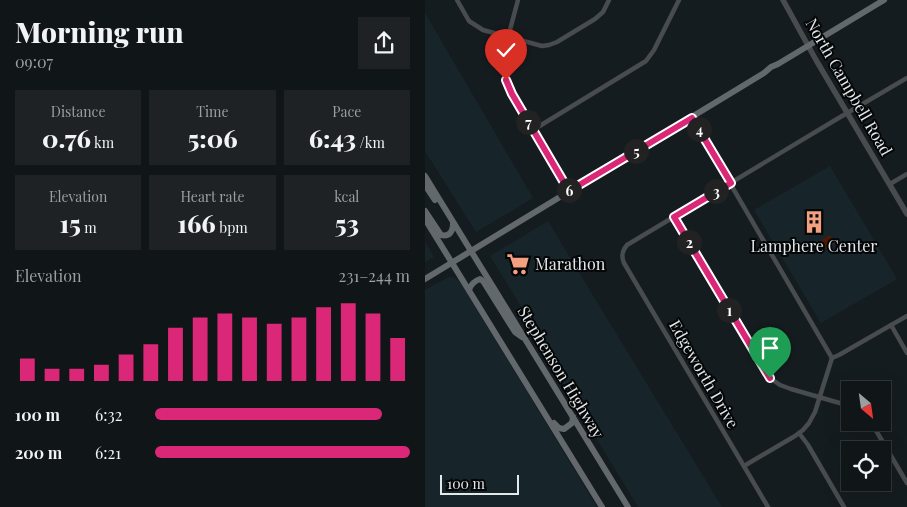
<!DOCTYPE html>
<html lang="en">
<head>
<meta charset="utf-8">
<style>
  body { margin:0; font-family:"Playfair Display",serif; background:#1e2224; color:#f1f3f6; height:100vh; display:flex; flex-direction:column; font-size:19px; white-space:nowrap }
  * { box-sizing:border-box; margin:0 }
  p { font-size:16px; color:#9c9fa1 }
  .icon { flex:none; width:28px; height:28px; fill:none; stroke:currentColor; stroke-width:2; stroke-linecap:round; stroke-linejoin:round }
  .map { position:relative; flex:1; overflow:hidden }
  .drawer { display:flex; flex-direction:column; background:#101517; width:425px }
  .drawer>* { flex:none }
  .needle { width:32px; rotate:151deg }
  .buttons { position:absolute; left:416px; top:381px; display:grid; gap:10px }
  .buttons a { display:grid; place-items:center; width:50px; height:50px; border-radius:0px; background:#101517; box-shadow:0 5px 20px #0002,0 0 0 1px #303436; font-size:25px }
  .scale { position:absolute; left:15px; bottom:12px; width:79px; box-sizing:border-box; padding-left:5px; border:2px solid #e3e8ea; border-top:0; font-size:14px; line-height:18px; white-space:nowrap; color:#e3e8ea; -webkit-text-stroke:4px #040607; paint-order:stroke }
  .pin { position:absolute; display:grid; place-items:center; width:42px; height:42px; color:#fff; margin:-51px -21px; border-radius:50% 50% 50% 0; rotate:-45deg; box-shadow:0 0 5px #0007 }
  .pin .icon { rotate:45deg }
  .km { position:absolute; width:25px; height:25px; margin:-12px; border-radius:50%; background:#222; color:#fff; font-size:14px; line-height:25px; text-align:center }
  .round { display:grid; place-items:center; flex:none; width:52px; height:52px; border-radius:0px; background:#1e2224 }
  .head { display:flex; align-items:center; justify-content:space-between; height:85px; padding:0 15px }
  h1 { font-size:28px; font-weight:800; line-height:38px }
  .stats { display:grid; grid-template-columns:repeat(3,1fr); gap:8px; height:85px; padding:5px 15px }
  .stats div { display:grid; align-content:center; border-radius:0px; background:#1e2224; text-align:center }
  .stats b { font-size:25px; font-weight:800 }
  .stats small { font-size:14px; font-weight:400 }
  .stats p { font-size:14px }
  .chart { height:140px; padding:10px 15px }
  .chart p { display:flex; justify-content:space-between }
  .chart svg { width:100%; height:90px; margin-top:5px; stroke:#db2777; stroke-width:6 }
  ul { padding:0 15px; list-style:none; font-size:16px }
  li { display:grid; grid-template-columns:80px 60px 1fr; align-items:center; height:38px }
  li i { height:12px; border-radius:6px; background:#db2777 }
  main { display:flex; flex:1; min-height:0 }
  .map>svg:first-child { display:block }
</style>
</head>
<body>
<main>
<section class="drawer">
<div class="head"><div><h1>Morning run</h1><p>09:07</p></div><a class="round"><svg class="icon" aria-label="share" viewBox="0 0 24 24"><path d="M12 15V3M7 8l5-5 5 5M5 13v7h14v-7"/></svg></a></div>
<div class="stats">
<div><p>Distance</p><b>0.76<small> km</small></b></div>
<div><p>Time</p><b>5:06</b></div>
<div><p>Pace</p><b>6:43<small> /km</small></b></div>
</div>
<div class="stats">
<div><p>Elevation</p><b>15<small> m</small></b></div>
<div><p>Heart rate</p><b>166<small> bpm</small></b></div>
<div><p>kcal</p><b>53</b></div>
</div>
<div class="chart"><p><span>Elevation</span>231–244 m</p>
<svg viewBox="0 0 160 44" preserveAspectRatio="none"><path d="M5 44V33M15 44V38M25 44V38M35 44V36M45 44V31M55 44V26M65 44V18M75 44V13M85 44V11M95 44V13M105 44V16M115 44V13M125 44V8M135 44V6M145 44V11M155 44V23"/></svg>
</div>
<ul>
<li><b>100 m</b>6:32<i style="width:89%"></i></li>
<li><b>200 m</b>6:21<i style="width:100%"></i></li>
</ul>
</section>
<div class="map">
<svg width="482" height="507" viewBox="0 0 482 507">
  <defs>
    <pattern id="grass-tufts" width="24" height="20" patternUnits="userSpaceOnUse" patternTransform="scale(1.25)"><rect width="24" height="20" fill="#4e1900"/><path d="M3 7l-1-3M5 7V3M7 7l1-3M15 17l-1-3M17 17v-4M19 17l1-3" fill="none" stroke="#673a25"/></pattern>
  </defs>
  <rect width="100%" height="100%" fill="#151c1f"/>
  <g fill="#17252b">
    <path d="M0,13L108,198L51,232L0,151Z"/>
    <path d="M405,166L472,279L396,323L329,210Z"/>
    <path d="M123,221L150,266L297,507H213L133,375L121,347L65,256Z"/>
    <path d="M0,242L9,257L0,262Z"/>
    <path d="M24,277H29L37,285L172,507H0V290Z"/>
  </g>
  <path fill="url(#grass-tufts)" d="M405,235L410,243L396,251L392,243Z"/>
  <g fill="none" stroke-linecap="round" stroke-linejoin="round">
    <g stroke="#494c4e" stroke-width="4.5">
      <path d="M32,0L44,21L58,30L117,46L124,45L132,42L170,19L178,12L184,0"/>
      <path d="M93,0L79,52V72L87,95L144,191"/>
      <path d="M267,118L407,358"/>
      <path d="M108,130L221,61L229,50L254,0"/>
      <path d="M465,184L482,174"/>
      <path d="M249,217L345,378L355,385L366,389L425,406"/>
      <path d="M466,325L482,353"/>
      <path d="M446,422L482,483"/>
      <path d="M374,433L383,445L419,507"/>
      <path d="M319,466L370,436L378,430L384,423L390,412L407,358L414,355L482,316"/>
      <path d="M343,507L199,263C196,256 197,251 202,245L412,119L482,78"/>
    </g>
    <path stroke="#494c4e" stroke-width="5.5" d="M358,0L391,60L482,214"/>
    <g stroke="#62686b" stroke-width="6">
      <path d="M0,176L203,507"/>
      <path d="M0,185L10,200"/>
      <path d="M0,211L16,235C25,237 28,231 28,223"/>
      <path d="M0,219L177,507"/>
      <path d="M0,279L339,73L346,67L353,64L459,0"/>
      <path d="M44,290C46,284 49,281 55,279L58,281L90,332L97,337"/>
      <path d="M129,423L134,428L139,429L147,423L148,417"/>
    </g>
  </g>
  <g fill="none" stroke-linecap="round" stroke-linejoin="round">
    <defs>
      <path id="route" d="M81,80L87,94L144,191L267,118L306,183L249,217L345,378"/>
    </defs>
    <use href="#route" stroke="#fff" stroke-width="10"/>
    <use href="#route" stroke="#db2777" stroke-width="6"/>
  </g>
  <defs>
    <symbol id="building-bare" viewBox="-9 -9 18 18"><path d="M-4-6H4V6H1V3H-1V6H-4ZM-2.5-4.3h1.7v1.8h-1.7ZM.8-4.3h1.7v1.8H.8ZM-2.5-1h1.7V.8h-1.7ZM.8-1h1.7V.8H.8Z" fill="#f2a07f" stroke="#040607" stroke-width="2.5" paint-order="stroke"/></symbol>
    <symbol id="supermarket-bare" viewBox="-9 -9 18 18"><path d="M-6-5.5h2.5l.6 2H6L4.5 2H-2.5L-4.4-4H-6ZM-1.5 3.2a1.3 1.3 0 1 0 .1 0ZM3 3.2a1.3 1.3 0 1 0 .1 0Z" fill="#f2a07f" stroke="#040607" stroke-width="2.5" paint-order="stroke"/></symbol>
  </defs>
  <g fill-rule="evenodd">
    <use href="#building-bare" x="373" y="206" width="32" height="32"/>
    <use href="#supermarket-bare" x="77" y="248" width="32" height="32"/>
  </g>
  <g text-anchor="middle" stroke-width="4" stroke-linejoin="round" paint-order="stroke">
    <g font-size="16" fill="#e3e8ea" stroke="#040607">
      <text transform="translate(424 87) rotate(60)" y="6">North Campbell Road</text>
      <text transform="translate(136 372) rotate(59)" y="6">Stephenson Highway</text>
      <text transform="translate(279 374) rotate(60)" y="6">Edgeworth Drive</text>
    </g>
    <g font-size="16" fill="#e3e8ea" stroke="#040607">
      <text x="389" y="252">Lamphere Center</text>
      <text x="110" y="270" text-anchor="start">Marathon</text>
    </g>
  </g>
</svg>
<div class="buttons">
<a><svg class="needle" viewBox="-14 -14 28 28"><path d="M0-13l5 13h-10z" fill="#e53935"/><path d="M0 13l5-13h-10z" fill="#9c9fa1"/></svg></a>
<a><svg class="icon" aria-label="locate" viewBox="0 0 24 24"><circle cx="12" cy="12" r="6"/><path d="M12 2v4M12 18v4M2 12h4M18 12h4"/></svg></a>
</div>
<div class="scale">100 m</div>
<div class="pin" style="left:345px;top:378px;background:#1e9e55"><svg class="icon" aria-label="arrive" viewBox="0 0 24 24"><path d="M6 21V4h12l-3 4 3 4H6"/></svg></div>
<div class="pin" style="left:81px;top:80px;background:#d93025"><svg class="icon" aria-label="check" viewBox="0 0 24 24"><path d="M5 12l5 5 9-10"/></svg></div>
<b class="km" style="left:304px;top:310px">1</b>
<b class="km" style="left:264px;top:242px">2</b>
<b class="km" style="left:291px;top:191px">3</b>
<b class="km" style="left:274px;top:129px">4</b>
<b class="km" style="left:211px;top:151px">5</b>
<b class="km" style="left:144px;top:190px">6</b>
<b class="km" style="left:103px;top:122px">7</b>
</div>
</main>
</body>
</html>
